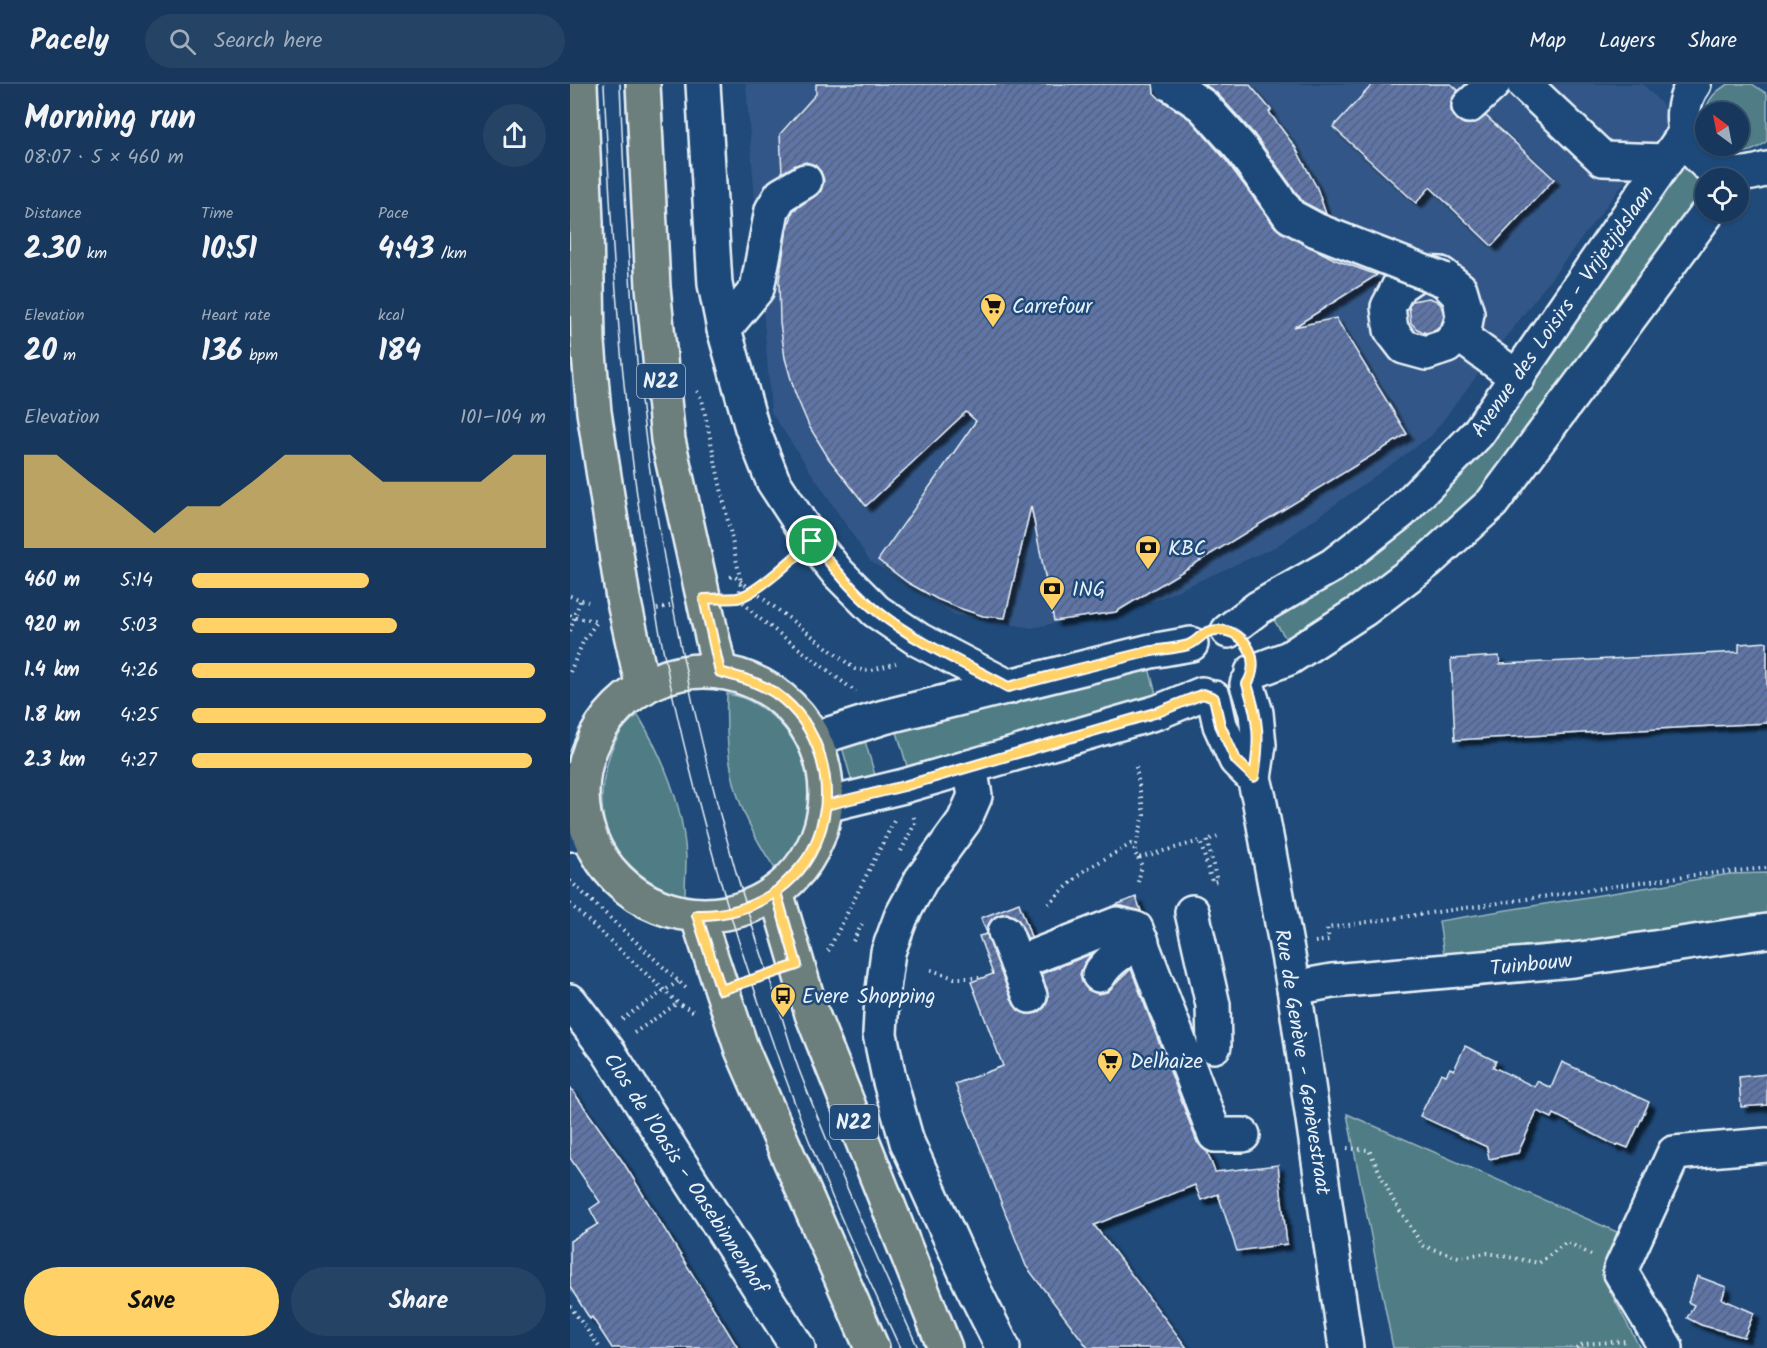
<!DOCTYPE html>
<html lang="en">
<head>
<meta charset="utf-8">
<style>
  body { margin:0; font-family:Kalam,sans-serif; background:#244365; color:#f1f3f6; height:100vh; display:flex; flex-direction:column; font-size:22px; white-space:nowrap }
  * { box-sizing:border-box; margin:0 }
  p { font-size:20px; color:#9eacbb }
  .icon { flex:none; width:33px; height:33px; fill:none; stroke:currentColor; stroke-width:2; stroke-linecap:round; stroke-linejoin:round }
  .map { position:relative; flex:1; overflow:hidden }
  .drawer { display:flex; flex-direction:column; background:#17385c; width:570px }
  .drawer>* { flex:none }
  .needle { width:39px; rotate:328deg }
  .fabs { position:absolute; left:1125px; top:18px; display:grid; gap:12px }
  .fabs a { display:grid; place-items:center; width:54px; height:54px; border-radius:50%; background:#17385c; box-shadow:0 2px 4px #0004,0 0 0 2px #365272; font-size:30px }
  .pin { position:absolute; display:grid; place-items:center; width:51px; height:51px; color:#fff; margin:-26px; border:3px solid #fff; border-radius:50%; box-shadow:0 2px 6px #0007 }
  .round { display:grid; place-items:center; flex:none; width:63px; height:63px; border-radius:32px; background:#244365 }
  .headline { display:flex; align-items:center; justify-content:space-between; height:102px; padding:0 24px }
  h1 { font-size:33px; font-weight:700; line-height:45px }
  .metrics { display:grid; grid-template-columns:repeat(3,1fr); gap:9px; height:102px; padding:6px 24px }
  .metrics div { display:grid; align-content:center }
  .metrics b { font-size:30px; font-weight:700 }
  .metrics small { font-size:16px; font-weight:400 }
  .metrics p { font-size:16px }
  .chart { height:168px; padding:12px 24px }
  .chart p { display:flex; justify-content:space-between }
  .chart svg { width:100%; height:108px; margin-top:6px; fill:#ffd166; opacity:.7 }
  .cta { display:flex; gap:12px; margin-top:auto; padding:12px 24px }
  .cta a { flex:1; height:69px; border-radius:36px; background:#ffd166; color:#111; font-size:24px; font-weight:700; line-height:69px; text-align:center }
  .cta a+a { background:#244365; color:#f1f3f6 }
  ul { padding:0 24px; list-style:none; font-size:20px }
  li { display:grid; grid-template-columns:96px 72px 1fr; align-items:center; height:45px }
  li i { height:15px; border-radius:8px; background:#ffd166 }
  header { display:flex; align-items:center; gap:36px; box-sizing:border-box; height:84px; padding:0 30px; background:#17385c; border-bottom:2px solid #365272 }
  header strong { font-size:28px }
  nav { display:flex; gap:33px; margin-inline-start:auto; font-size:21px }
  .search { width:420px; height:54px; background:#244365; display:flex; align-items:center; gap:15px; box-sizing:border-box; padding:0 21px; border-radius:33px; color:#9eacbb; font-size:22px }
  main { display:flex; flex:1; min-height:0 }
  .map>svg:first-child { display:block }
</style>
</head>
<body>
<header>
<strong>Pacely</strong>
<div class="search"><svg class="icon" aria-label="search" viewBox="0 0 24 24"><circle cx="10" cy="10" r="6"/><path d="M15 15l6 6"/></svg>Search here</div>
<nav><a>Map</a><a>Layers</a><a>Share</a></nav>
</header>
<main>
<section class="drawer">
<div class="headline"><div><h1>Morning run</h1><p>08:07 · 5 × 460 m</p></div><a class="round"><svg class="icon" aria-label="share" viewBox="0 0 24 24"><path d="M12 15V3M7 8l5-5 5 5M5 13v7h14v-7"/></svg></a></div>
<div class="metrics">
<div><p>Distance</p><b>2.30<small> km</small></b></div>
<div><p>Time</p><b>10:51</b></div>
<div><p>Pace</p><b>4:43<small> /km</small></b></div>
</div>
<div class="metrics">
<div><p>Elevation</p><b>20<small> m</small></b></div>
<div><p>Heart rate</p><b>136<small> bpm</small></b></div>
<div><p>kcal</p><b>184</b></div>
</div>
<div class="chart"><p><span>Elevation</span>101–104 m</p>
<svg viewBox="0 0 160 44" preserveAspectRatio="none"><path d="M0 44V6L10 6L20 17L30 27L40 38L50 27L60 27L70 17L80 6L90 6L100 6L110 17L120 17L130 17L140 17L150 6L160 6V44z"/></svg>
</div>
<ul>
<li><b>460 m</b>5:14<i style="width:50%"></i></li>
<li><b>920 m</b>5:03<i style="width:58%"></i></li>
<li><b>1.4 km</b>4:26<i style="width:97%"></i></li>
<li><b>1.8 km</b>4:25<i style="width:100%"></i></li>
<li><b>2.3 km</b>4:27<i style="width:96%"></i></li>
</ul>
<div class="cta"><a>Save</a><a>Share</a></div>
</section>
<div class="map">
<svg width="1197" height="1264" viewBox="0 0 1197 1264">
  <defs>
    <pattern id="building-hatch" width="6" height="6" patternUnits="userSpaceOnUse" patternTransform="scale(1.5)"><rect width="6" height="6" fill="#5f75a6"/><path d="M-1 1l2-2M0 6l6-6M5 7l2-2" fill="none" stroke="#54617d"/></pattern>
    <filter id="shadow"><feDropShadow dx="5.5" dy="5.5" stdDeviation="1.5" flood-color="#0009"/></filter>
  </defs>
  <rect width="100%" height="100%" fill="#1f4a7a"/>
  <filter id="ink" filterUnits="userSpaceOnUse"><feTurbulence type="fractalNoise" baseFrequency=".0167" numOctaves="2"/><feDisplacementMap in="SourceGraphic" scale="12" xChannelSelector="R" yChannelSelector="G"/><feConvolveMatrix kernelMatrix="1 2 1 2 8 2 1 2 1" color-interpolation-filters="sRGB"/></filter>
  <g filter="url(#ink)">
    <path fill="#325787" d="M176,0H1073L1104,33L861,352L707,462L584,517L462,544L385,531L300,477L201,328Z"/>
    <g fill="#4f7c85" stroke="#9cb6be" stroke-width="1.5">
      <path d="M1159,0H1182L1197,10V57C1183,70 1164,73 1148,62H1168V28H1136L1135,41C1133,22 1142,8 1159,0Z"/>
      <path d="M1113,75L1136,94L1135,114L954,364L868,456L720,561L700,530L782,481Z"/>
      <path d="M578,580L587,614L337,682L327,648Z"/>
      <path d="M157,610C174,612 189,621 202,632C249,672 250,744 206,786C165,726 154,682 157,610Z"/>
      <path d="M68,631C94,675 114,723 116,774C116,787 115,799 115,811C79,804 42,773 34,736C30,717 32,699 37,681C41,662 51,642 68,631Z"/>
      <path d="M295,657L305,691L282,698L272,663Z"/>
      <path d="M1197,789V829L1144,843L875,877L869,837L1160,790Z"/>
      <path d="M777,1030L1047,1148L1033,1194L1070,1264H823Z"/>
    </g>
    <g fill="url(#building-hatch)" stroke="#e8f1f8" stroke-width="1.5" filter="url(#shadow)">
      <path d="M246,0H583L584,9L590,15L621,36L655,75L705,143L711,148L766,176L807,191L724,243L766,234L837,350L546,528L484,537L461,422L435,534L413,532L389,524L367,515L337,498L308,476L406,337L396,328L296,422L259,375L239,342L225,309L215,274L210,239L209,197L216,151L223,127L251,107L254,96L251,88L245,81L236,78L226,81L212,89L210,50L246,10Z"/>
      <path d="M634,0H679L701,26L699,28L725,63L747,104L756,130L733,118L684,50L647,9Z"/>
      <path d="M803,0H881L888,6L881,17V27L886,35L894,40H902L916,32L984,95L922,162L860,103L846,119L763,43Z"/>
      <path d="M859,214L867,217L871,221L874,232L871,241L866,246L856,249L847,245L841,239L839,222L842,217Z"/>
      <path d="M1197,558V639L885,656L881,575L929,572L930,580L1021,576L1169,568V560Z"/>
      <path d="M566,813L571,827L552,822H543Z"/>
      <path d="M449,819L461,853L458,855L447,834L437,829L428,831L421,836L417,849L411,834Z"/>
      <path d="M417,850L443,919L448,926L457,930L467,929L475,923L478,915L477,905L471,890L521,870L514,880L510,890L512,898L518,906L528,910L537,908L561,885L627,1058L637,1067L645,1088L708,1081L717,1160L667,1167L648,1110L631,1116L625,1101L524,1141L617,1264H518L456,1182L385,1000L433,982L401,898L423,890L409,852Z"/>
      <path d="M895,962L926,977L923,983L965,1003L967,997L981,1004L992,978L1079,1018L1058,1064L1048,1060L1047,1062L984,1030L982,1034L967,1027L948,1069L919,1075L917,1063L850,1032L871,989L876,991L880,984L884,986Z"/>
      <path d="M1197,990V1021L1171,1023L1169,993Z"/>
      <path d="M0,1003L53,1078L168,1264H42L22,1233L20,1235L0,1203V1157L28,1140L20,1125L30,1118L0,1074Z"/>
      <path d="M1127,1192L1156,1203L1152,1215L1184,1229L1174,1253L1131,1241L1117,1234L1124,1221L1118,1218Z"/>
    </g>
    <g fill="none" stroke-linecap="round" stroke-linejoin="round">
      <defs>
        <g id="minor">
          <path d="M133,0L145,200L154,245L182,344L203,397L242,457L268,489L306,527L349,556L439,603"/>
          <path d="M954,0L1033,75L1096,77"/>
          <path d="M1124,0C1102,30 1116,76 1152,88C1167,93 1182,90 1197,85"/>
          <path d="M899,22L923,0"/>
          <path d="M874,196L890,212L893,233L888,250L877,262L856,269L834,263L821,246L818,223L829,202L848,189L871,190L890,205L897,229L893,254L948,294"/>
          <path d="M154,245L187,205L202,126L211,111L235,97"/>
          <path d="M658,547L688,524L763,481L831,428L908,349L1115,49"/>
          <path d="M682,588L719,574L793,526L859,476L922,419L1138,128"/>
          <path d="M677,600L686,629L689,661L684,694L689,714L724,904L776,1264"/>
          <path d="M644,614L650,641L666,676L684,694"/>
          <path d="M244,655L314,633L581,567L621,560"/>
          <path d="M400,683L405,712L394,737L351,796L331,833L318,868L312,913L310,950L319,994L337,1058L400,1198L433,1264"/>
          <path d="M0,696L12,695"/>
          <path d="M256,721L334,702L588,628L632,610"/>
          <path d="M0,750H18"/>
          <path d="M622,828L643,921L644,962"/>
          <path d="M435,848L447,879"/>
          <path d="M529,891C539,875 554,866 572,858"/>
          <path d="M724,904L762,897L1004,876L1197,847"/>
          <path d="M460,912L447,879L547,840L566,845L645,1051H673"/>
          <path d="M0,917L38,967L228,1264"/>
          <path d="M1096,1264L1050,1187L1104,1069L1197,1061"/>
        </g>
        <g id="major">
          <path d="M10,0L16,139L18,258L24,328L53,514L73,604"/>
          <path d="M73,0L83,203L98,356L150,588"/>
          <circle cx="134" cy="709" r="122"/>
          <path d="M206,808L242,930L375,1264"/>
          <path d="M127,831L172,966L302,1264"/>
        </g>
      </defs>
      <use href="#minor" stroke="#e8f1f8" stroke-width="38"/>
      <use href="#major" stroke="#e8f1f8" stroke-width="38"/>
      <g stroke="#e8f1f8" stroke-width="4" stroke-dasharray="1.5 4.5" stroke-linecap="butt">
        <path d="M127,307L132,316L171,498L169,514"/>
        <path d="M160,493L164,492L285,585L299,587L326,579"/>
        <path d="M0,512L18,518"/>
        <path d="M167,514L182,507L219,477"/>
        <path d="M169,514L185,531L286,608"/>
        <path d="M87,525L103,521"/>
        <path d="M0,531L6,534L27,537"/>
        <path d="M0,547L10,517"/>
        <path d="M0,588L14,556L27,538"/>
        <path d="M566,683L574,731L564,768L568,774L630,757L642,798L647,797L637,756L651,751"/>
        <path d="M331,767L345,739L343,730"/>
        <path d="M568,774L572,782L568,798"/>
        <path d="M0,797L116,904"/>
        <path d="M0,820L108,919L126,929"/>
        <path d="M478,820L515,786L561,760L566,761"/>
        <path d="M283,857L292,840"/>
        <path d="M745,858L759,856L757,844L1115,792L1197,784"/>
        <path d="M258,867L324,737"/>
        <path d="M361,886L384,894H412"/>
        <path d="M180,896L199,891"/>
        <path d="M52,935L109,897"/>
        <path d="M64,949L108,919"/>
        <path d="M777,1064L799,1066L823,1116L853,1162L889,1173L918,1169L969,1179L997,1158L1023,1172"/>
        <path d="M0,1222L30,1264"/>
        <path d="M1006,1264L1013,1260L1057,1257"/>
      </g>
      <use href="#minor" stroke="#1f4a7a" stroke-width="33"/>
      <use href="#major" stroke="#6c7f7c" stroke-width="33"/>
      <g stroke="#e8f1f8" stroke-width="1.5">
        <path d="M34,0C41,145 49,289 70,432C100,640 158,845 233,1041C262,1117 296,1190 330,1264"/>
        <path d="M50,0C56,145 63,289 87,432C113,593 150,751 203,905C212,931 219,959 229,986C265,1080 306,1172 348,1264"/>
      </g>
      <defs>
        <path id="minor-bridge" d="M601,0L633,22L670,63L720,132L746,146L874,196"/>
      </defs>
      <use href="#minor-bridge" stroke="#e8f1f8" stroke-width="38" stroke-linecap="butt"/>
      <use href="#minor-bridge" stroke="#1f4a7a" stroke-width="33"/>
    </g>
  </g>
  <g fill="none" stroke-linecap="round" stroke-linejoin="round" filter="url(#ink)">
    <defs>
      <path id="route" d="M242,457C228,471 185,511 167,514C156,515 145,514 134,515L150,588C169,593 188,598 205,609C251,641 267,703 248,754C240,776 223,792 206,808L227,881L151,906L127,831C178,832 230,804 248,753C252,743 253,732 256,721L334,702L588,628L633,610L644,614L650,641L666,676L684,693C690,655 689,638 677,600C691,578 678,548 650,546C632,545 630,557 618,561C605,565 591,565 577,568C531,579 485,591 438,603C394,579 347,559 307,527C282,507 262,481 242,457"/>
    </defs>
    <use href="#route" stroke="#fff" stroke-width="12"/>
    <use href="#route" stroke="#ffd166" stroke-width="8"/>
  </g>
  <defs>
    <symbol id="supermarket-pin" viewBox="-11 -11 22 30"><path d="M0 17L-7.5 6A9.5 9.5 0 1 1 7.5 6Z" fill="#ffd166" stroke="#1f4a7a"/><path d="M-6-5.5h2.5l.6 2H6L4.5 2H-2.5L-4.4-4H-6ZM-1.5 3.2a1.3 1.3 0 1 0 .1 0ZM3 3.2a1.3 1.3 0 1 0 .1 0Z" fill="#111"/></symbol>
    <symbol id="bank-pin" viewBox="-11 -11 22 30"><path d="M0 17L-7.5 6A9.5 9.5 0 1 1 7.5 6Z" fill="#ffd166" stroke="#1f4a7a"/><path d="M-6-4H6V4H-6ZM0-2.3a2.3 2.3 0 1 0 0 4.6a2.3 2.3 0 1 0 0-4.6Z" fill="#111"/></symbol>
    <symbol id="bus-pin" viewBox="-11 -11 22 30"><path d="M0 17L-7.5 6A9.5 9.5 0 1 1 7.5 6Z" fill="#ffd166" stroke="#1f4a7a"/><path d="M-5-6H5V4H4V6H2V4H-2V6H-4V4H-5ZM-3.5-4V0h7V-4ZM-3.5 1.2v1.5H-2V1.2ZM2 1.2v1.5H3.5V1.2Z" fill="#111"/></symbol>
  </defs>
  <g fill-rule="evenodd">
    <use href="#supermarket-pin" x="408" y="207" width="30" height="40"/>
    <use href="#bank-pin" x="563" y="449" width="30" height="40"/>
    <use href="#bank-pin" x="467" y="490" width="30" height="40"/>
    <use href="#bus-pin" x="198" y="897" width="30" height="40"/>
    <use href="#supermarket-pin" x="525" y="962" width="30" height="40"/>
  </g>
  <g text-anchor="middle" stroke-width="5" stroke-linejoin="round" paint-order="stroke">
    <g fill="#1f4a7a" stroke="#acbfd2" stroke-width="1.5">
      <rect x="67" y="280" width="48" height="34" rx="4.5"/>
      <rect x="260" y="1021" width="48" height="34" rx="4.5"/>
    </g>
    <g font-size="20" font-weight="bold" fill="#e8f1f8">
      <text x="91" y="304">N22</text>
      <text x="284" y="1045">N22</text>
    </g>
    <g font-size="21" fill="#e8f1f8" stroke="#1f4a7a" text-anchor="start">
      <text x="442" y="229">Carrefour</text>
      <text x="598" y="471">KBC</text>
      <text x="502" y="512">ING</text>
      <text x="232" y="919">Evere Shopping</text>
      <text x="560" y="984">Delhaize</text>
    </g>
    <g font-size="21" fill="#e8f1f8" stroke="#1f4a7a">
      <text transform="translate(992 227) rotate(-55)" y="7">Avenue des Loisirs - Vrijetijdslaan</text>
      <text transform="translate(961 880) rotate(-6)" y="7">Tuinbouw</text>
      <text transform="translate(733 978) rotate(81)" y="7">Rue de Genève - Genèvestraat</text>
      <text transform="translate(116 1089) rotate(57)" y="7">Clos de l'Oasis - Oasebinnenhof</text>
    </g>
  </g>
</svg>
<div class="fabs">
<a><svg class="needle" viewBox="-14 -14 28 28"><path d="M0-13l5 13h-10z" fill="#e53935"/><path d="M0 13l5-13h-10z" fill="#9eacbb"/></svg></a>
<a><svg class="icon" aria-label="locate" viewBox="0 0 24 24"><circle cx="12" cy="12" r="6"/><path d="M12 2v4M12 18v4M2 12h4M18 12h4"/></svg></a>
</div>
<div class="pin" style="left:242px;top:457px;background:#1e9e55"><svg class="icon" aria-label="arrive" viewBox="0 0 24 24"><path d="M6 21V4h12l-3 4 3 4H6"/></svg></div>
</div>
</main>
</body>
</html>
